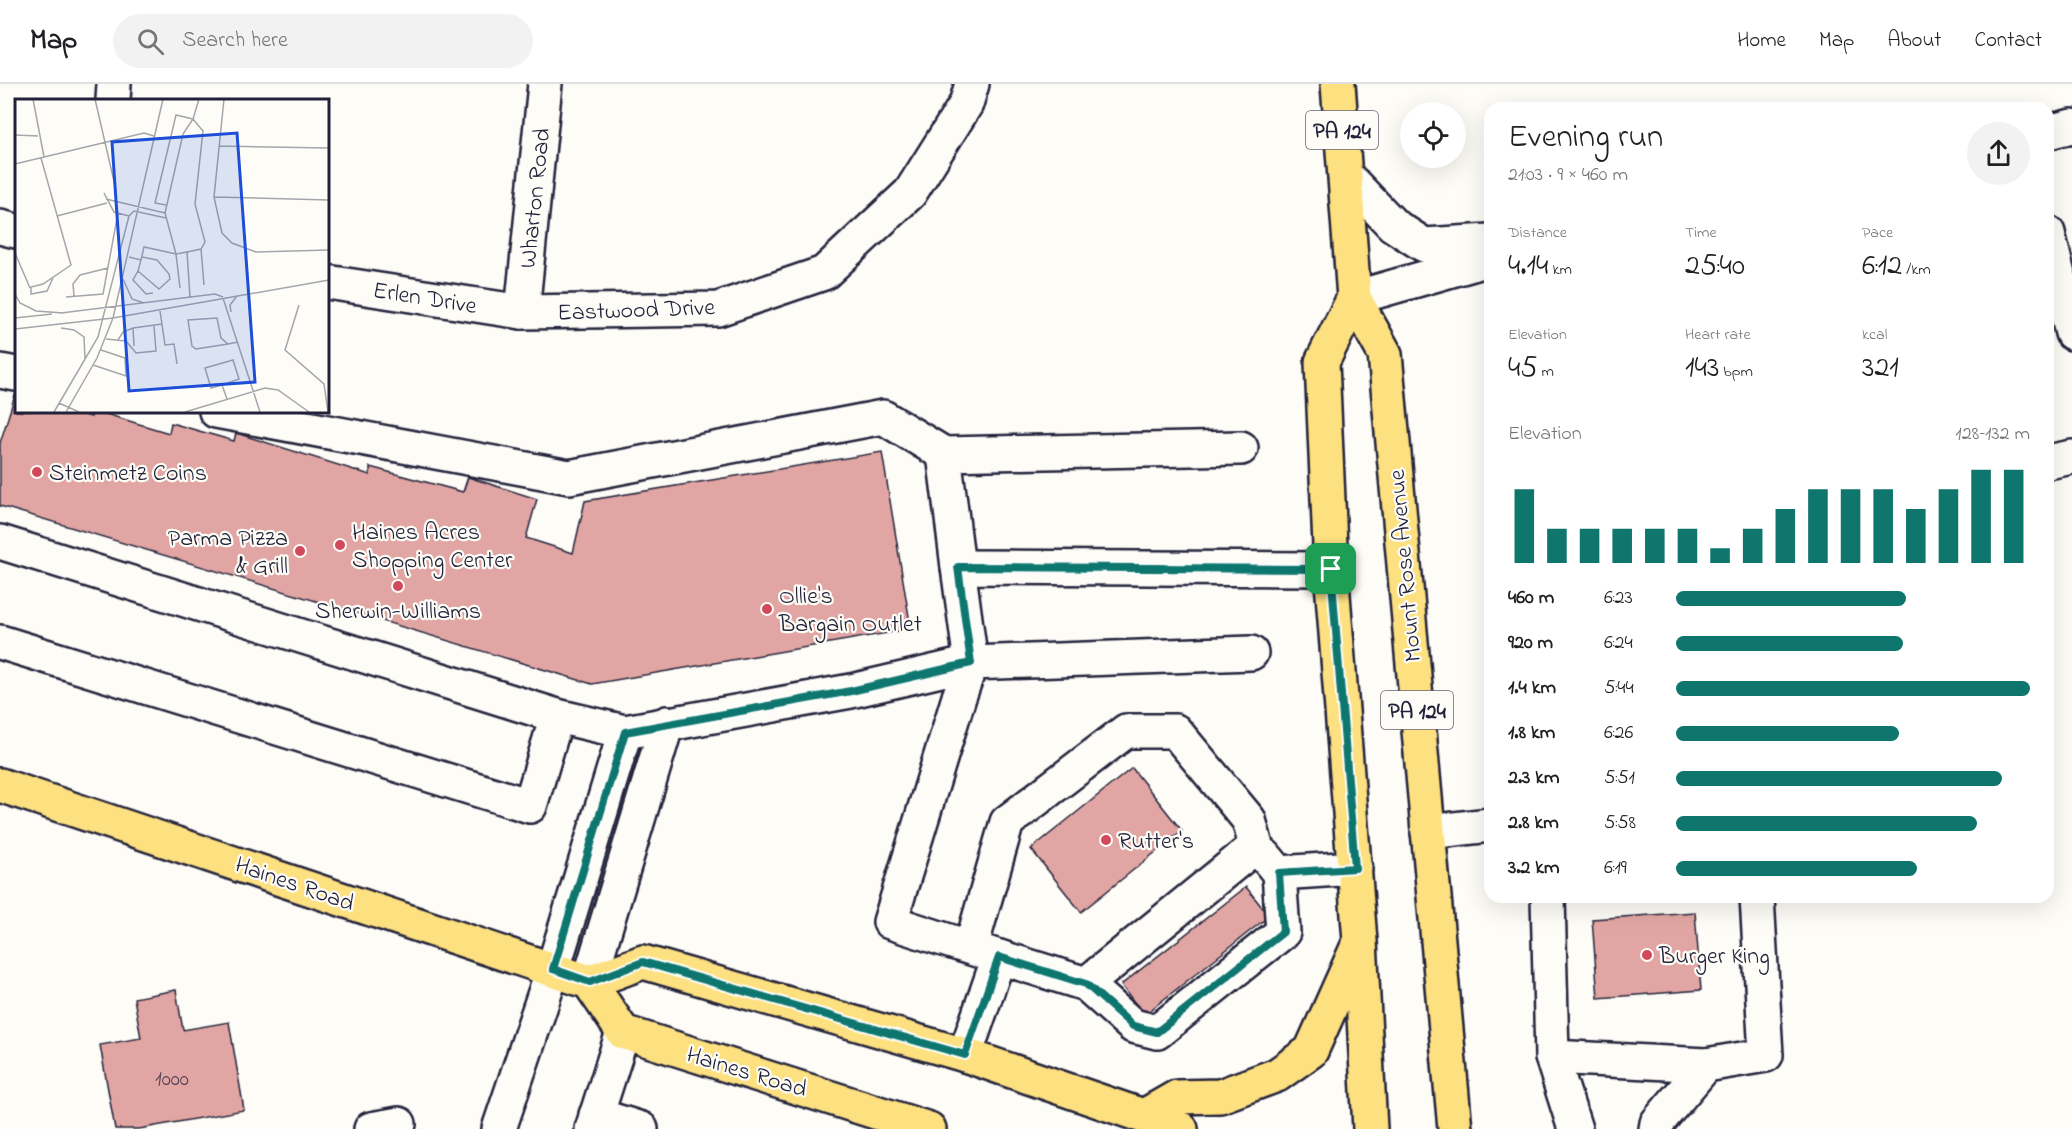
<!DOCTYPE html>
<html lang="en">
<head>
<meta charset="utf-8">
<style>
  body { margin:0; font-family:"Indie Flower",sans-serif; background:#f2f2f2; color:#202124; height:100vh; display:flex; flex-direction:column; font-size:22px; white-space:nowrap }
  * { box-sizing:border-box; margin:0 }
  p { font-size:20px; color:#757577 }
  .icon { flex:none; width:33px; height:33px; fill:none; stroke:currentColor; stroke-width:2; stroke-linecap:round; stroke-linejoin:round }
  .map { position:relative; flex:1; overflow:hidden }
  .sheet { position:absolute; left:1484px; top:18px; width:570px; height:801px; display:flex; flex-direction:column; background:#fff; border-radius:18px; box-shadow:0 6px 24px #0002 }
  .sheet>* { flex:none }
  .controls { position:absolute; left:1400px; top:18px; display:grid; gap:12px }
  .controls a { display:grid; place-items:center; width:66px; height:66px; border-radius:50%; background:#fff; box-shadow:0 6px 24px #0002; font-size:30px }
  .pin { position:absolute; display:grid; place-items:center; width:51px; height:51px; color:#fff; margin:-26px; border-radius:12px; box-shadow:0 3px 9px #0006 }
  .round { display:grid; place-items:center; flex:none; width:63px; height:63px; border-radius:32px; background:#f2f2f2 }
  .headline { display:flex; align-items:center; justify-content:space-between; height:102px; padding:0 24px }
  h1 { font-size:33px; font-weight:600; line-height:45px }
  .figures { display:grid; grid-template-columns:repeat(3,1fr); gap:9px; height:102px; padding:6px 24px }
  .figures div { display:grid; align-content:center }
  .figures b { font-size:30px; font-weight:600 }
  .figures small { font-size:16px; font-weight:400 }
  .figures p { font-size:16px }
  .chart { height:168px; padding:12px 24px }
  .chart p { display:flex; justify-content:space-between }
  .chart svg { width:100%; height:108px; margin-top:6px; stroke:#0f766e; stroke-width:6 }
  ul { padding:0 24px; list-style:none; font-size:20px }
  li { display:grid; grid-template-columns:96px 72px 1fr; align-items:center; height:45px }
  li i { height:15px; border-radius:8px; background:#0f766e }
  header { display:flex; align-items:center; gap:36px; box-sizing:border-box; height:84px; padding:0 30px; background:#fff; border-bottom:2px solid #e0e0e0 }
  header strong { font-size:28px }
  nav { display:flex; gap:33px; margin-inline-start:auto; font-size:21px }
  .search { width:420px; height:54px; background:#f2f2f2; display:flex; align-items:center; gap:15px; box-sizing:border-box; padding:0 21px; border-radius:33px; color:#757577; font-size:22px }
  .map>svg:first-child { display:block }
</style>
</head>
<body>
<header>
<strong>Map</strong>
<div class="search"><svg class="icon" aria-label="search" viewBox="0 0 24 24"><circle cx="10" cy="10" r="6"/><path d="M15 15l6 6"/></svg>Search here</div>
<nav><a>Home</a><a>Map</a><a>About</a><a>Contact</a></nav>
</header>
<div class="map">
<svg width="2072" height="1045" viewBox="0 0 2072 1045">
  <rect width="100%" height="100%" fill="#fdfcf7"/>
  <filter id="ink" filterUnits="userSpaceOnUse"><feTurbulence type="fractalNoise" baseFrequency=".0167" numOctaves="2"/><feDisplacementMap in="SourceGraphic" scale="12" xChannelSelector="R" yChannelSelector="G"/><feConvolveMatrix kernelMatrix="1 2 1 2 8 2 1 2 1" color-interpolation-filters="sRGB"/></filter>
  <g filter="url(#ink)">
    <g fill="#e1a6a3" stroke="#22223b" stroke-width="1.5">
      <path d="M15,311H16V327H71L91,333L93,327H96L169,349L171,339L234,357L236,349L370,391V383L463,408L468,393L537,415L526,454L573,469L585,417L882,368L911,545L592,600L0,422V359Z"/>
      <path d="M1132,684L1182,747L1081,828L1031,765Z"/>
      <path d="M1246,803L1269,832L1144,931L1121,901Z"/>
      <path d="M1695,828L1701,906L1598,914L1592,835Z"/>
      <path d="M176,906L183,946L229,938L244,1026L139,1045H115L100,961L141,954L134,914Z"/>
    </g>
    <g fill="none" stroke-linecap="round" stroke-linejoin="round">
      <defs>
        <g id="minor">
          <path d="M113,16L114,0"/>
          <path d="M2048,48L2072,42"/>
          <path d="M1345,91L1393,141L1424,161L1490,157"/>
          <path d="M0,143L16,147"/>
          <path d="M2048,149L2072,249"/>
          <path d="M327,198L522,228L718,225L824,189L910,109L966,20L972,0"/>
          <path d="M1354,214L1490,175"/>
          <path d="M522,228L545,0"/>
          <path d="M0,287L16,290"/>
          <path d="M216,327L569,393L883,333L944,370L958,483"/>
          <path d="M944,370L1241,364"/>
          <path d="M2048,378L2072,373"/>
          <path d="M0,458L557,632L625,648L851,607L971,579L959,613L890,838L999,873"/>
          <path d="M0,558L530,722L557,632"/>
          <path d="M1251,569L971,579L958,483L1331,485"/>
          <path d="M1428,748L1490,741"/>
          <path d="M1265,772L1279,789L1355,784"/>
          <path d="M1548,813L1552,973L1575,1045"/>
          <path d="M589,898L667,639"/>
          <path d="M1086,900L1133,942L1157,948L1283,848L1279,789"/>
          <path d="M965,971L999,873L1086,900L1256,762L1249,736L1175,647H1126L1007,738L971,863"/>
          <path d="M1552,973L1706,981"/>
          <path d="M596,1031L641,1045"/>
          <path d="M371,1045L399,1040"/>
          <path d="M499,1045L553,885L625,648"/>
          <path d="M592,1045L623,948"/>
          <path d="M1656,1045L1657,1039L1706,981L1766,971L1757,813"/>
        </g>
        <g id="major">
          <path d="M1338,0L1354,214L1385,270L1455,1045"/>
          <path d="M1354,214L1322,278L1331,485L1360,857L1370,1045"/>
          <path d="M0,701L589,898L623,948L929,1045"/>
          <path d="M589,898L643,878L965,971L1181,1045"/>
          <path d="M1144,1032L1177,1013L1220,1012L1277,991L1311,967L1357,864"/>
        </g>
      </defs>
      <use href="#minor" stroke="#22223b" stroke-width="38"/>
      <use href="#major" stroke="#22223b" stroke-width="38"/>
      <use href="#minor" stroke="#fdfcf7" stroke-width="33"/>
      <use href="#major" stroke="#fde080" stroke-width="33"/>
    </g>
  </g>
  <g fill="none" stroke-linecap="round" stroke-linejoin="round" filter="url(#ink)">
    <defs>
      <path id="route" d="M958,483L1331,485L1355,784L1279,789L1283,848L1157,948L1133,942L1086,900L999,873L965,971L643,878L590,898L553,885L625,648L851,607L971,579Z"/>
    </defs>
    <use href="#route" stroke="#fff" stroke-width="12"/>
    <use href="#route" stroke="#0f766e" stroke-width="8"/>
  </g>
  <g fill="#d1495b" stroke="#fdfcf7" stroke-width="2">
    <circle cx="37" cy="388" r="6"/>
    <circle cx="340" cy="461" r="6"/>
    <circle cx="300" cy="467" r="6"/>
    <circle cx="398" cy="502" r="6"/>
    <circle cx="767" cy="525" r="6"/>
    <circle cx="1106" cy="756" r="6"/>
    <circle cx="1647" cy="871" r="6"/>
  </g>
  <g text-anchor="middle" stroke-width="4.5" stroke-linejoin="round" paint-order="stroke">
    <g font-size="21" fill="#524355">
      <text x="172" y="1001">1000</text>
    </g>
    <g fill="#fdfcf7" stroke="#646373" stroke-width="1.5">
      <rect x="1306" y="27" width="72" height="38" rx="4.5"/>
      <rect x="1381" y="607" width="72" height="38" rx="4.5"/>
    </g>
    <g font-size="22" font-weight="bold" fill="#22223b">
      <text x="1342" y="54">PA 124</text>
      <text x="1417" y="634">PA 124</text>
    </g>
    <g font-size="24" fill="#22223b" stroke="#fdfcf7">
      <text transform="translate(534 114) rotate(-84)" y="8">Wharton Road</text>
      <text transform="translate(425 213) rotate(9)" y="8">Erlen Drive</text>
      <text transform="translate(636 225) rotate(-2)" y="8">Eastwood Drive</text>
      <text transform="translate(1404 482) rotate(-95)" y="8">Mount Rose Avenue</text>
      <text transform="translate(295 799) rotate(19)" y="8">Haines Road</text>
      <text transform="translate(747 987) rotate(17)" y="8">Haines Road</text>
    </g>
    <g font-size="24" fill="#22223b" stroke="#fdfcf7" text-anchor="start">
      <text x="49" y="396">Steinmetz Coins</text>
      <text x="352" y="455">Haines Acres<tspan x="352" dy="28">Shopping Center</tspan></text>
      <text x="288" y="461" text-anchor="end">Parma Pizza<tspan x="288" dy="28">&amp; Grill</tspan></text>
      <text x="779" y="519">Ollie's<tspan x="779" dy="28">Bargain Outlet</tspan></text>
      <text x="398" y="534" text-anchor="middle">Sherwin-Williams</text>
      <text x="1118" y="764">Rutter's</text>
      <text x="1659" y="879">Burger King</text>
    </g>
  </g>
  <g transform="translate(15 15)">
    <rect width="314" height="314" fill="#fdfcf7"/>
    <path fill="none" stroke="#a5a5ac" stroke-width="1.5" d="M18,0L29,58M80,0L101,91M209,0L199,98L207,134L217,144L241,153L314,151M0,36L23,37M204,47L314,49M26,59L56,166L28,185L16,188V195L32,192L38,179M0,65L129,34L139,37M89,94L99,113L114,117M199,98L314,101M91,100L150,114M119,112L151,119M42,117L92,104M186,150L189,186M172,153L186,150L190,143L180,105L188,32L178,20L184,0M0,154L15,189M114,158L126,161L123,172L144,190L155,180L154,175L142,161L127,158M126,161L129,148L161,155L150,114L168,35L178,20L161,16L140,104L151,106M123,172L118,181L131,195L138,194M108,180L117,200L129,204M165,189L161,155L172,153L175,198M0,195L5,204L21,212L48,214M59,197L58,185L65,176L93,169M51,198L88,195L103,114M208,199L245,313M284,206L270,251L309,285L313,313M145,212L150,246L159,245L162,265M216,213L215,206L222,197M46,214L200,195L208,198M0,219L37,215M46,229L59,231L69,238L70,260M118,229L119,247M0,230L98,219L314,181M91,240L111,242L121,254L141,252L139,227M103,241L108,233L118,229L147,225M213,245L206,239L202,219L173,221L177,247L181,250L213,245L223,243M78,266L111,277L110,259L86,251M207,286L196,289L190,269L218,261L224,280L207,286L212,300M44,304L64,313M39,313L83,238L114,117L119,112M51,313L82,259L98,219L148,0M170,313L250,289L263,291L294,313"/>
    <path fill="#1d4ed8" fill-opacity="0.15" stroke="#1d4ed8" stroke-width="3" d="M222,34L240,283L114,292L97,43Z"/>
    <rect width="314" height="314" fill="none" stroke="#22223b" stroke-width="3"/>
  </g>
</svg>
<div class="controls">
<a><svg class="icon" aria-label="locate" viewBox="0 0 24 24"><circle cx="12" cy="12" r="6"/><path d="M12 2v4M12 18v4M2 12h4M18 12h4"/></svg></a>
</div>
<div class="pin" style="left:1331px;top:485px;background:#1e9e55"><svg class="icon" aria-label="arrive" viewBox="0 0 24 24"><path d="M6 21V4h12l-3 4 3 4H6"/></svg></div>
<section class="sheet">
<div class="headline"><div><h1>Evening run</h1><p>21:03 · 9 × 460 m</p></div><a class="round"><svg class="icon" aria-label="share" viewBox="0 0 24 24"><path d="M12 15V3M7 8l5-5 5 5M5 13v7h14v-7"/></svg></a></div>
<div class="figures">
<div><p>Distance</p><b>4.14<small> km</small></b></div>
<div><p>Time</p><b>25:40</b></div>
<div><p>Pace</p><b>6:12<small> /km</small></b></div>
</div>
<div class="figures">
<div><p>Elevation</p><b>45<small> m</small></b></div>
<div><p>Heart rate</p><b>143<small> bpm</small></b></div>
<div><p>kcal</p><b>321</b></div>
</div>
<div class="chart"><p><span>Elevation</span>128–132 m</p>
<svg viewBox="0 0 160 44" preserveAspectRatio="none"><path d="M5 44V14M15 44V30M25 44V30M35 44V30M45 44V30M55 44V30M65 44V38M75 44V30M85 44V22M95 44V14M105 44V14M115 44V14M125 44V22M135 44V14M145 44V6M155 44V6"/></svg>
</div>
<ul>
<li><b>460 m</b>6:23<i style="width:65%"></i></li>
<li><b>920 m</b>6:24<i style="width:64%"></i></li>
<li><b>1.4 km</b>5:44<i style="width:100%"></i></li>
<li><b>1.8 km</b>6:26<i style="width:63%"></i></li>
<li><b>2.3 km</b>5:51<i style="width:92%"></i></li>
<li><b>2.8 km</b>5:58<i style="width:85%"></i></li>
<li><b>3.2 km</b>6:19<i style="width:68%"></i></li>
</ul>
</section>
</div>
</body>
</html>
